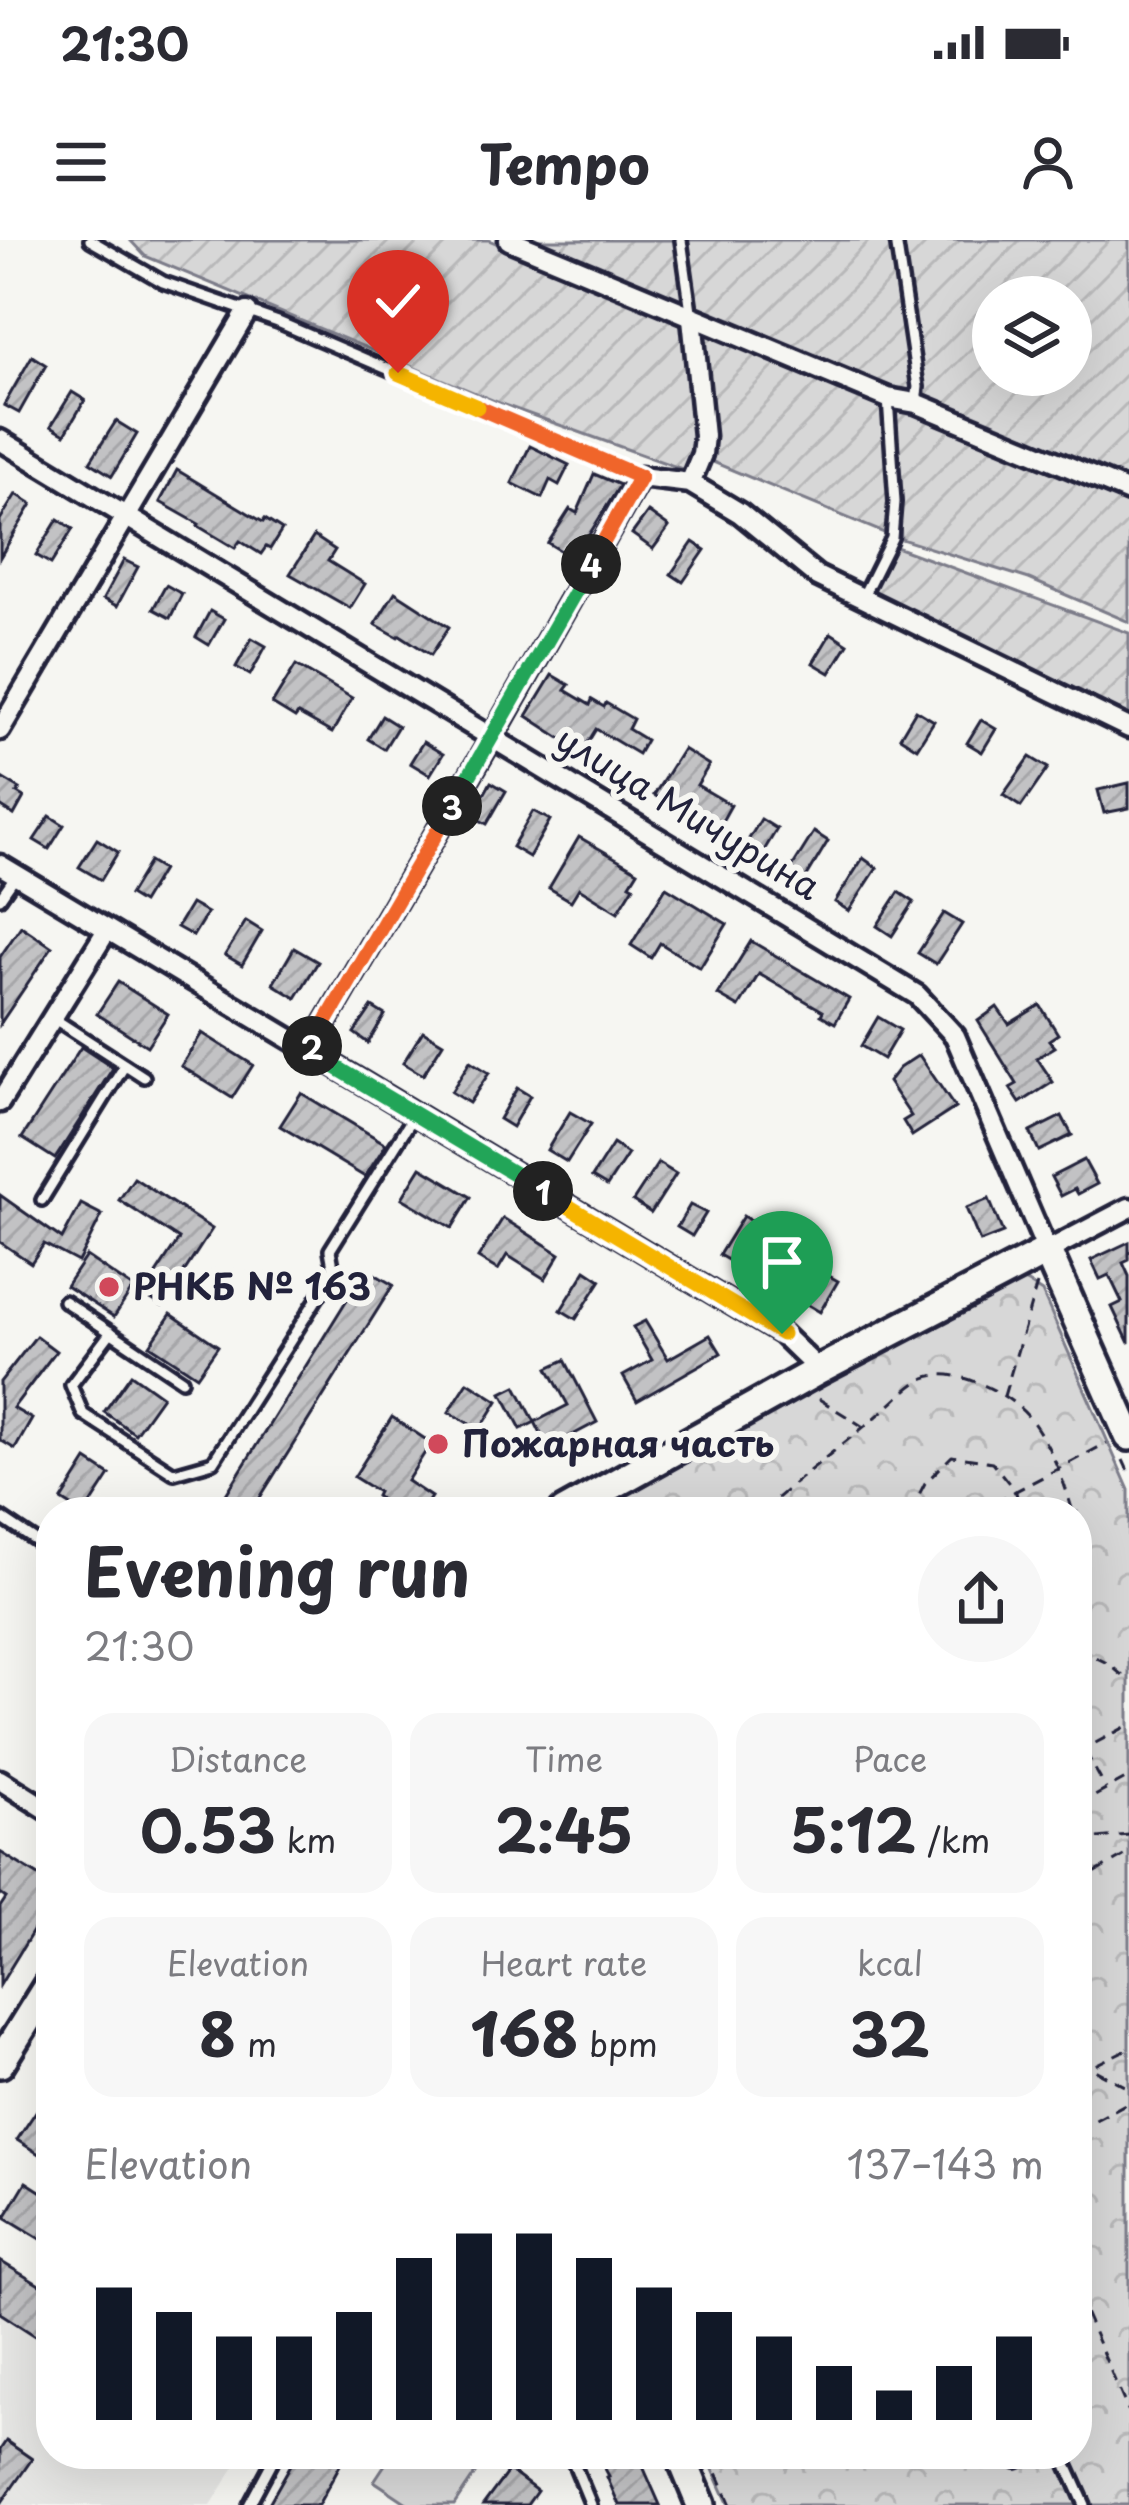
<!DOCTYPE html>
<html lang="en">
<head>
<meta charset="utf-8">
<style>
  body { margin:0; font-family:"Playpen Sans",sans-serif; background:#f7f7f7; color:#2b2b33; height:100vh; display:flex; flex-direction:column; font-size:45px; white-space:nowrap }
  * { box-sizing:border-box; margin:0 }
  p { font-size:39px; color:#7c7c81 }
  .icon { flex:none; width:66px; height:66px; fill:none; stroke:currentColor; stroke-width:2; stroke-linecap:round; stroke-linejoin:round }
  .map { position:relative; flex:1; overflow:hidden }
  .details { position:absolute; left:36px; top:1257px; width:1056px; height:972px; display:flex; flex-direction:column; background:#fff; border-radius:48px; box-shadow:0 12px 48px #0002 }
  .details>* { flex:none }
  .fabs { position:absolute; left:972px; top:36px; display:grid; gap:24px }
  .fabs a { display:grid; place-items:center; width:120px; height:120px; border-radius:50%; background:#fff; box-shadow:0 12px 48px #0002; font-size:60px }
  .pin { position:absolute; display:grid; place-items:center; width:102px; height:102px; color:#fff; margin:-123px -51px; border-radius:50% 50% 50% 0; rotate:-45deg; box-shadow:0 0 12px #0007 }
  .pin .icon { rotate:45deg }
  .km { position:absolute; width:60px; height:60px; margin:-30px; border-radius:50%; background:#222; color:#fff; font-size:33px; line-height:60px; text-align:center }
  .round { display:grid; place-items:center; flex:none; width:126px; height:126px; border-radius:63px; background:#f7f7f7 }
  .headline { display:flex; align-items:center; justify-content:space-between; height:204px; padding:0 48px }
  h1 { font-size:66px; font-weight:700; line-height:90px }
  .stats { display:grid; grid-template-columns:repeat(3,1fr); gap:18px; height:204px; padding:12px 48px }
  .stats div { display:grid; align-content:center; border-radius:30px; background:#f7f7f7; text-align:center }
  .stats b { font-size:60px; font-weight:700 }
  .stats small { font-size:33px; font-weight:400 }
  .stats p { font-size:33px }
  .chart { height:336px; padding:24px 48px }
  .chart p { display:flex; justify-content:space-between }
  .chart svg { width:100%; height:216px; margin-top:12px; stroke:#111827; stroke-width:6 }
  .status { display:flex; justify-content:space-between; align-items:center; height:84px; padding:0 60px; background:#fff; direction:ltr }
  .status svg { height:33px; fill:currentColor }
  header { display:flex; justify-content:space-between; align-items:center; height:156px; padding:0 48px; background:#fff; font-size:54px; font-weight:700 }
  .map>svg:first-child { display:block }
</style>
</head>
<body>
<div class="status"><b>21:30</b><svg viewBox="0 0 49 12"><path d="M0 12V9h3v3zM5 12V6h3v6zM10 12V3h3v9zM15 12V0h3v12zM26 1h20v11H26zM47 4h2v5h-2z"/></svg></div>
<header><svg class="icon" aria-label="menu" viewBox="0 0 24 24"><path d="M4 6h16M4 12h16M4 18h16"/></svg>Tempo<svg class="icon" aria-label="person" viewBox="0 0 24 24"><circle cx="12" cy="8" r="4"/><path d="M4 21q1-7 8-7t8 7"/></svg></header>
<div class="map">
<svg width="1129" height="2265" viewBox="0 0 1129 2265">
  <defs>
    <pattern id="park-crowns" width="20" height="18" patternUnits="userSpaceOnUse" patternTransform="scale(3)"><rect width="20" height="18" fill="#d7d7d7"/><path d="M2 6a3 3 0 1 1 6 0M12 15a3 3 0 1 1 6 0" fill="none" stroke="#b8b8b9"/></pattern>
    <pattern id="garden-furrows" width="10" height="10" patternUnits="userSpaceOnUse" patternTransform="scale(3)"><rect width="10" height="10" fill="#d7d7d7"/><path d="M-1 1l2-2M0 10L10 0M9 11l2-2" fill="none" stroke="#b8b8b9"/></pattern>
    <pattern id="building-hatch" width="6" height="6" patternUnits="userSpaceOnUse" patternTransform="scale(3)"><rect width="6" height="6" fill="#c2c2c4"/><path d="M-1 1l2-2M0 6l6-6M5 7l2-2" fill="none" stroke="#a6a6a9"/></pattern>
  </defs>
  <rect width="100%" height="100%" fill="#f6f6f2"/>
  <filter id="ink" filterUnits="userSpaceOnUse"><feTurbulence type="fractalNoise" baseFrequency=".00833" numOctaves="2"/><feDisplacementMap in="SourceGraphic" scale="24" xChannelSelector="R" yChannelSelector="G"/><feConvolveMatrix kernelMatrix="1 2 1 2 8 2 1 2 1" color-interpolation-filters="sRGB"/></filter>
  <g filter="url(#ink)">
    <path fill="#e6e6e4" d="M0,2044L51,2074V2214H243L211,2265H0Z"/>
    <path fill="url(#park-crowns)" stroke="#7c7c89" stroke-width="3" d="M1018,1037L1042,1052L1129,1250V2265H729L706,2214H1077V1272H587Z"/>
    <g fill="url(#garden-furrows)" stroke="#7c7c89" stroke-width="3" fill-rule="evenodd">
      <path d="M130,0H489L687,82L697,215L682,229L504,165L145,16Z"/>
      <path d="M534,0H1129V248ZM993,57H1071V135H993Z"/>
      <path d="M704,88L883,159L890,265L884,293L708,220L700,97Z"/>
      <path d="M893,161L1129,259V382L1029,339L901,299Z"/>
      <path d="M896,307L1129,393V479L871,353Z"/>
    </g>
    <path fill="#d7d7d7" stroke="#7c7c89" stroke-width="3" d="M392,2214H445L475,2234L454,2265H410L374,2241Z"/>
    <g fill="url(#building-hatch)" stroke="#22223b" stroke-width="3">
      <path d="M32,116L46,125L19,173L4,165Z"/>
      <path d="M72,152L85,160L65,194L51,186Z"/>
      <path d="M116,181L137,194L112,236L90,222Z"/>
      <path d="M530,206L569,225L559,245L550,240L542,258L512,243Z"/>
      <path d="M177,230L263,282L265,279L282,290L270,309L266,307L261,314L240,301L235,308L198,286L199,284L160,262Z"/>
      <path d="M594,234L620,245L574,319L548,303L570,269L577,273Z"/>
      <path d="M16,254L32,264L0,317V280Z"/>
      <path d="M648,272L669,287L653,309L632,294Z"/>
      <path d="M58,279L73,289L51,324L36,315Z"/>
      <path d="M314,296L335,310L328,321L365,344L350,368L290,334Z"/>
      <path d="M693,302L705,310L683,342L671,334Z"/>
      <path d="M124,320L138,327L117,366L103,359Z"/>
      <path d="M166,345L182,354L170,378L153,369Z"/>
      <path d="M395,352L449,387L431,415L400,395L398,397L375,384Z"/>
      <path d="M210,371L224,379L209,405L196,397Z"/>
      <path d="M831,393L848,404L830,433L813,423Z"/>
      <path d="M252,398L266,406L250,435L236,427Z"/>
      <path d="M296,425L352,458L332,493L298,474L295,478L272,464Z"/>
      <path d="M552,435L569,445L565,450L590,465L592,460L604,467L606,463L633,479L628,489L646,500L638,514L596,489L582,512L527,476Z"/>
      <path d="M916,470L934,481L917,508L900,497Z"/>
      <path d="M382,476L398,486L384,509L368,499Z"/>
      <path d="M981,480L996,489L982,512L967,503Z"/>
      <path d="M423,502L443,514L430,535L410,523Z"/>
      <path d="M683,509L709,525L697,545L731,565L716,592L654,555Z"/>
      <path d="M1030,517L1048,528L1021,567L1003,555Z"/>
      <path d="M0,537L20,549L17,553L24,557L14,575L0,566Z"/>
      <path d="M491,542L506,551L487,584L472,576Z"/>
      <path d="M1129,543V568L1104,573L1098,550Z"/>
      <path d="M533,571L550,580L529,617L512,607Z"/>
      <path d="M50,576L64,585L49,609L34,600Z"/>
      <path d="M761,579L777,589L760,617L744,607Z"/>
      <path d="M814,592L828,601L804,641L789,632Z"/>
      <path d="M579,597L638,631L630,644L634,646L618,672L579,648L571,661L549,648Z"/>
      <path d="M97,599L118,612L101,640L79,627Z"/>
      <path d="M863,618L877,628L849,671L835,662Z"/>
      <path d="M149,622L162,630L142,663L129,655Z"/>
      <path d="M666,647L727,684L700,728L660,703L651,718L631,705Z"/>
      <path d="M899,652L914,662L892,696L877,686Z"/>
      <path d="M191,664L207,673L193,696L177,687Z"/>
      <path d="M944,673L962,684L936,724L918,713Z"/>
      <path d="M246,681L262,691L242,725L225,715Z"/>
      <path d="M21,686L52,707L0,784V717Z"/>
      <path d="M751,701L849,759L835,783L821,775L823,771L759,734L739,767L718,755Z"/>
      <path d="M294,708L318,722L296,758L273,744Z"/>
      <path d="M118,742L168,774L147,806L97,774Z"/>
      <path d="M1040,765L1058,794L1049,800L1055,807L1037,818L1053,842L1020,863L1010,848L1017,844L978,781L997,767L1009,784Z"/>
      <path d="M372,767L385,775L368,803L354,793Z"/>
      <path d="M878,777L900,790L883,819L861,806Z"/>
      <path d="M423,791L443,803L423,835L403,823Z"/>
      <path d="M202,793L253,825L232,858L181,826Z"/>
      <path d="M81,807L113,828L55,919L22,898Z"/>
      <path d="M919,815L955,868L912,896L903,881L911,876L888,842L899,828Z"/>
      <path d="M470,821L489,833L469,863L451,852Z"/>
      <path d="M517,848L530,856L512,887L499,879Z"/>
      <path d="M301,853L386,904L365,937L280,886Z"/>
      <path d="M570,872L591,884L567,922L547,910Z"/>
      <path d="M1062,876L1072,895L1039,911L1030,892Z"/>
      <path d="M613,904L628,914L607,946L592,937Z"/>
      <path d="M1084,920L1097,944L1078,954L1075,949L1061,956L1051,937Z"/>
      <path d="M658,923L676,934L651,973L633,961Z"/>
      <path d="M421,927L471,957L452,988L402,958Z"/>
      <path d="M134,938L212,989L162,1066L143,1054L179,999L119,960Z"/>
      <path d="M0,955L62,999L81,964L102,975L78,1022L44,1004L31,1023L0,1002Z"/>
      <path d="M989,959L1003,993L980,1002L966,968Z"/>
      <path d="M690,965L706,973L692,996L677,987Z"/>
      <path d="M743,976L763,989L761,993L795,1014L775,1046L741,1024L740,1027L719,1015Z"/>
      <path d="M503,978L560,1014L545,1039L507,1015L498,1030L478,1018Z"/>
      <path d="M1129,1002V1020L1123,1023L1129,1036V1103L1112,1067L1122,1062L1109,1035L1100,1039L1091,1020Z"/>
      <path d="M86,1016L133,1048L114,1077L66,1046Z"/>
      <path d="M366,1029L393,1045L251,1272L225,1256Z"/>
      <path d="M586,1030L601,1040L576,1079L561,1070Z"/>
      <path d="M824,1033L838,1041L820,1072L805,1063Z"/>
      <path d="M171,1074L218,1106L197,1136L150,1105Z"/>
      <path d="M645,1081L668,1119L710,1095L721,1113L637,1161L623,1136L652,1120L633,1087Z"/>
      <path d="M36,1096L56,1111L13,1168L32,1179L15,1209L0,1200V1142Z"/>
      <path d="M565,1120L597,1182L548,1208L535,1182L568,1165L548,1128Z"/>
      <path d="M131,1134L162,1156L135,1194L104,1172Z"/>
      <path d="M468,1142L498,1161L480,1190L449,1172Z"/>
      <path d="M516,1146L535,1182L521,1189L502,1153Z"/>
      <path d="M392,1177L431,1203L407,1241L431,1257L421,1272H396L376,1256L378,1252L354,1237Z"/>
      <path d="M87,1220L110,1235L86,1272H81L62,1260Z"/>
      <path d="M0,1612L42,1638L51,1649L50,1663L0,1745V1667L6,1658L0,1654Z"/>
      <path d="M51,1849V1903L42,1916L17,1900Z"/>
      <path d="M26,1942L51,1958V2005L5,1977Z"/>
      <path d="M0,2021L51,2052V2106L0,2073Z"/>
      <path d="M6,2201L32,2219L0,2265V2210Z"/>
      <path d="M297,2214H346L318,2265H268Z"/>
      <path d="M597,2214H632L637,2224L641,2222L660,2265H619L607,2237L609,2236Z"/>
      <path d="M509,2230L537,2251L527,2265H483Z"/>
    </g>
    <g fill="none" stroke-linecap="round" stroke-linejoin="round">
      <defs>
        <g id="service">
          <path d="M90,0L163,42L278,82L640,237"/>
          <path d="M681,0L692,78"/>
          <path d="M896,0L918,147L916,161"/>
          <path d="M862,358L892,298L895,262L888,158"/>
          <path d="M0,658L16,635"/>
          <path d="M53,778L144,837"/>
          <path d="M42,960L125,825"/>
          <path d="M64,1061L182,1140"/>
          <path d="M111,1092L71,1145L83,1174L174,1233L213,1222L334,1032L330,1010L415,874"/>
          <path d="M347,1272L348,1270"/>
          <path d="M0,1277L51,1311"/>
          <path d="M570,2214L591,2265"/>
          <path d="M1062,2214L1085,2265"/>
          <path d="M1017,2222L1036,2214"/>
          <path d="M249,2265L272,2222"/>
        </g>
        <g id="minor">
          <path d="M509,0L888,158L916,163L1129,252"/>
          <path d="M0,200L917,755L955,796L1047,1011L1129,968"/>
          <path d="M690,243L702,214L704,196L692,78"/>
          <path d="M0,490L247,72"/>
          <path d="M0,625L782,1094L819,1130"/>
          <path d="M309,811L493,496L640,237L690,243L740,273L817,336L1129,488"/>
          <path d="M0,862L107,690"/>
          <path d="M0,1540L51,1572"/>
        </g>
        <g id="secondary">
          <path d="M564,1272L819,1130L1047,1011L1129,1196"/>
          <path d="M0,1823L51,1741"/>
          <path d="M680,2214L701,2265"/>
        </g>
      </defs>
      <use href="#service" stroke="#22223b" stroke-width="18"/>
      <use href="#minor" stroke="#22223b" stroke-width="27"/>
      <use href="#secondary" stroke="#22223b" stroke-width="36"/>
      <g stroke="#22223b" stroke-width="3" stroke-dasharray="12 9" stroke-linecap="butt">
        <path d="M1004,1156L1037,1044"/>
        <path d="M819,1159L862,1186"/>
        <path d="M1123,1220L1129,1233"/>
        <path d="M761,1272C800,1237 841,1206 882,1172C895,1162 910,1144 925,1138C956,1125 1013,1155 1031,1180C1051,1206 1064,1241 1073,1272"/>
        <path d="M910,1272L925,1243L952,1216L992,1222L1016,1252L1020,1272"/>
        <path d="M976,1272L1107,1203"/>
        <path d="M1077,1304V1319"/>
        <path d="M1077,1408L1109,1424L1129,1441"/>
        <path d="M1085,1511L1106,1549"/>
        <path d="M1077,1513L1129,1485"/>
        <path d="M1077,1566L1129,1537"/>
        <path d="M1077,1600L1129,1595"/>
        <path d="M1077,1643L1129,1613"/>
        <path d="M1077,1821L1129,1848"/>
        <path d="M1077,1834L1129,1808"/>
        <path d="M1077,1890L1129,1862"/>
        <path d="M1077,2054L1129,2173"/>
        <path d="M709,2214L731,2265"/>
      </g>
      <use href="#service" stroke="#f6f6f2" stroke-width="9"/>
      <use href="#minor" stroke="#f6f6f2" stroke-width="18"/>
      <use href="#secondary" stroke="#f6f6f2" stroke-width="27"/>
    </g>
  </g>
  <g fill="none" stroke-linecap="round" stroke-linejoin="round" filter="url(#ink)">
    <defs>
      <path id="split-1" d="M543,951L782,1094"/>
      <path id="split-2" d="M312,806L309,811L543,951"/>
      <path id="split-3" d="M312,806L452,566"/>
      <path id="split-4" d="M452,566L591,324"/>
      <path id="split-5" d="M477,167L640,237L591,324"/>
      <path id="split-6" d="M398,133L477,167"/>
    </defs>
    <use href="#split-1" stroke="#fff" stroke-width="24"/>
    <use href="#split-2" stroke="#fff" stroke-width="24"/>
    <use href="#split-3" stroke="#fff" stroke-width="24"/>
    <use href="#split-4" stroke="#fff" stroke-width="24"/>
    <use href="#split-5" stroke="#fff" stroke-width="24"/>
    <use href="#split-6" stroke="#fff" stroke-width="24"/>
    <use href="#split-1" stroke="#f5b400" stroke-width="15"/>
    <use href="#split-2" stroke="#22a559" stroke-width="15"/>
    <use href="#split-3" stroke="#f0652b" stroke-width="15"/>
    <use href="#split-4" stroke="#22a559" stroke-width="15"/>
    <use href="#split-5" stroke="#f0652b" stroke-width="15"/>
    <use href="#split-6" stroke="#f5b400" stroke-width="15"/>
  </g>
  <g fill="#d1495b" stroke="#f6f6f2" stroke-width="4.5">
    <circle cx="109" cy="1047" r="12"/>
    <circle cx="438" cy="1204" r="12"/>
  </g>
  <g text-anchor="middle" stroke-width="12" stroke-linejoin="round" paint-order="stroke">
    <g font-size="36" fill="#22223b" stroke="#f6f6f2">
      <text transform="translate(688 573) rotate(31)" y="13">улица Мичурина</text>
    </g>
    <g font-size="36" font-weight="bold" fill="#22223b" stroke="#f6f6f2" text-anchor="start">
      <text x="133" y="1060">РНКБ № 163</text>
      <text x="462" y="1217">Пожарная часть</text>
    </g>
  </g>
</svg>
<div class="fabs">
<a><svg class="icon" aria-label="layers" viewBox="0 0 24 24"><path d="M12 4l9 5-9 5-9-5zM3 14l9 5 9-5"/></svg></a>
</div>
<div class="pin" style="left:782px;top:1094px;background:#1e9e55"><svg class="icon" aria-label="arrive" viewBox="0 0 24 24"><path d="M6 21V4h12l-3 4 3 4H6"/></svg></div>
<div class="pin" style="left:398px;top:133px;background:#d93025"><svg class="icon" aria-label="check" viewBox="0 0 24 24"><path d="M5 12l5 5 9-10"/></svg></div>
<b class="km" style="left:543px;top:951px">1</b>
<b class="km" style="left:312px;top:806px">2</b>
<b class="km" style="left:452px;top:566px">3</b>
<b class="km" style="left:591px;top:324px">4</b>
<section class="details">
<div class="headline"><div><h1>Evening run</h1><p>21:30</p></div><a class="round"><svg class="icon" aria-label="share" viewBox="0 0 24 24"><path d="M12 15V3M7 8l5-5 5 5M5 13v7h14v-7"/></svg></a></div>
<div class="stats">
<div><p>Distance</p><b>0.53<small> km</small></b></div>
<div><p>Time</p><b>2:45</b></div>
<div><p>Pace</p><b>5:12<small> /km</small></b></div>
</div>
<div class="stats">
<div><p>Elevation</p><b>8<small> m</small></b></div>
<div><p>Heart rate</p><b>168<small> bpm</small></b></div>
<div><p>kcal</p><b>32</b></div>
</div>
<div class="chart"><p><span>Elevation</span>137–143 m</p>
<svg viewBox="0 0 160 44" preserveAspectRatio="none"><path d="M5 44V17M15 44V22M25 44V27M35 44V27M45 44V22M55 44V11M65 44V6M75 44V6M85 44V11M95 44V17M105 44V22M115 44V27M125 44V33M135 44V38M145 44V33M155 44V27"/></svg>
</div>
</section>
</div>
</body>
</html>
